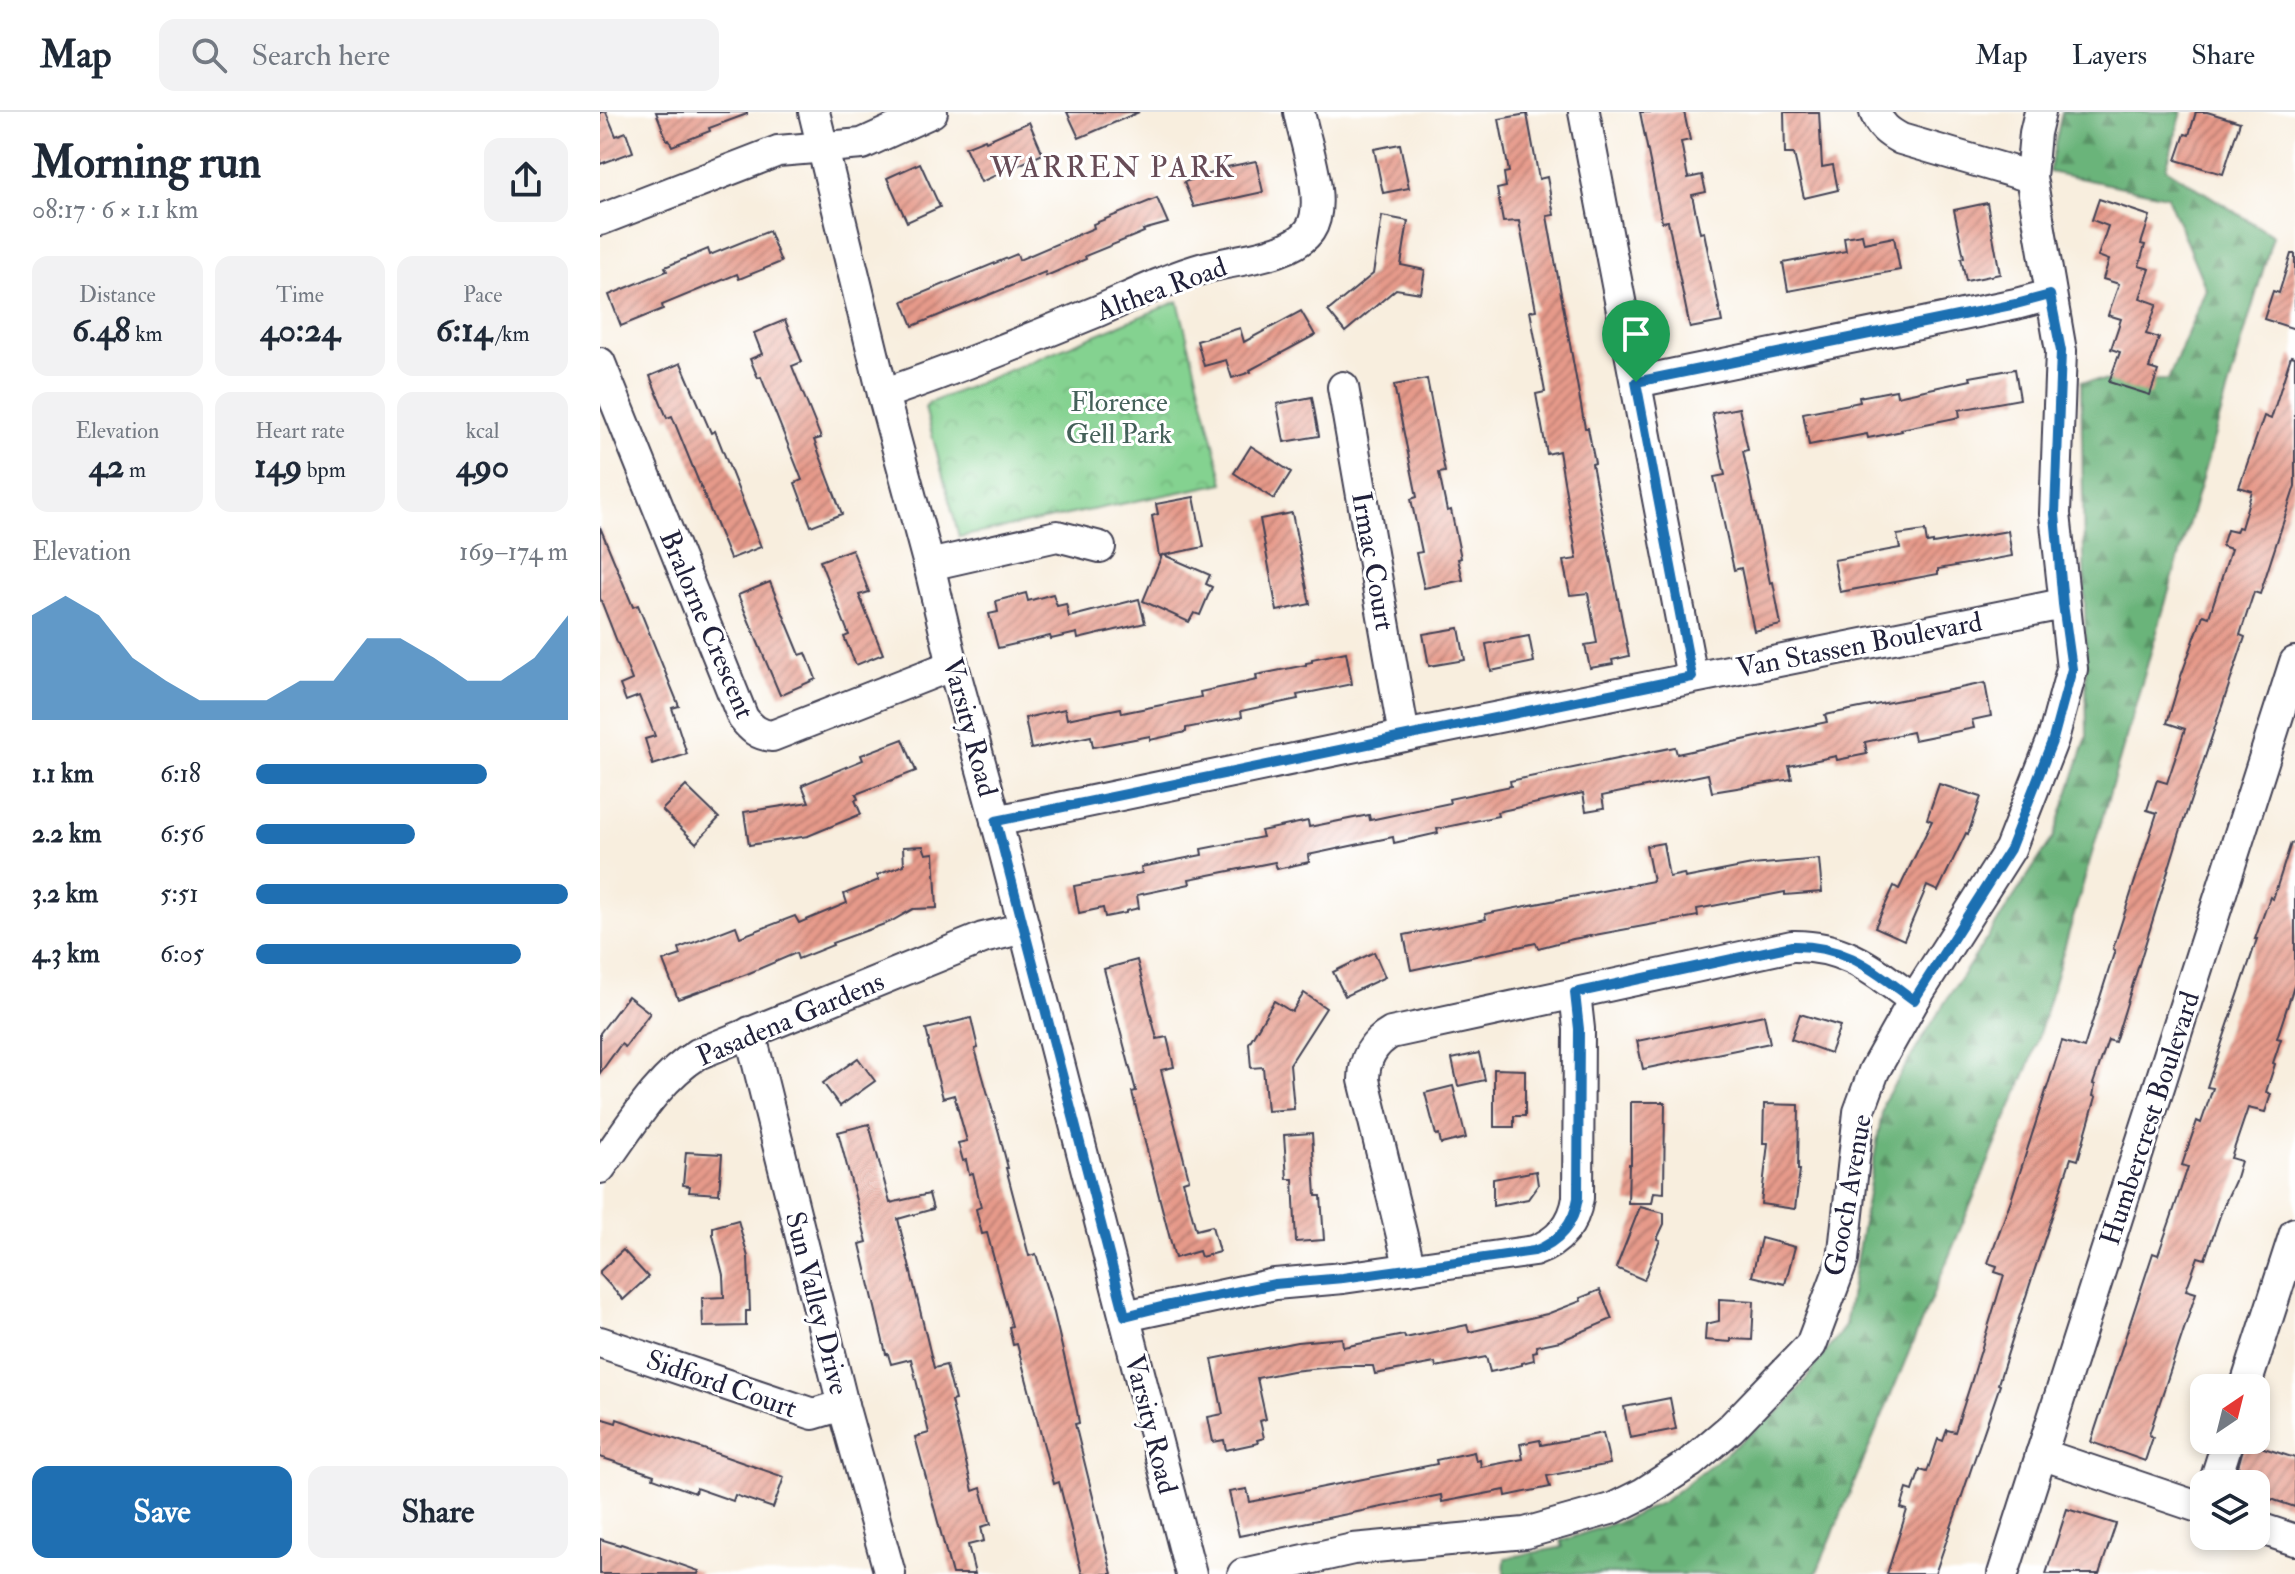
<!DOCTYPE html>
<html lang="en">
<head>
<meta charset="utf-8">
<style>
  body { margin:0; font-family:"IM FELL Double Pica",serif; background:#f2f2f3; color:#1f2937; height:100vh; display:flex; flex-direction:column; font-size:30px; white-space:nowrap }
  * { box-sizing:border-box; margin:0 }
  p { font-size:26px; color:#747a83 }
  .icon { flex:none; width:44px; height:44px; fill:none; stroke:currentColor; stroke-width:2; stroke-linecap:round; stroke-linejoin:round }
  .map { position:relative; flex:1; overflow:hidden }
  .details { display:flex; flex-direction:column; background:#fff; width:600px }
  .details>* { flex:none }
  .needle { width:52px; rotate:35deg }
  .controls { position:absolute; left:1590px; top:1262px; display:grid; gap:16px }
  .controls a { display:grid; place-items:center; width:80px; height:80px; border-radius:16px; background:#fff; box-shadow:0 4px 12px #0003; font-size:40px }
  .pin { position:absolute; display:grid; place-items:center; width:68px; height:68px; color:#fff; margin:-82px -34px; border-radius:50% 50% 50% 0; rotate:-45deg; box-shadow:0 0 8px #0007 }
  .pin .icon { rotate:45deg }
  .round { display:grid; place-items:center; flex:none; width:84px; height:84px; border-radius:16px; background:#f2f2f3 }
  .summary { display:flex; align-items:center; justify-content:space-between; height:136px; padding:0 32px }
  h1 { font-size:44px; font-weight:800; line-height:60px }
  .figures { display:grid; grid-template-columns:repeat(3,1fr); gap:12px; height:136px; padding:8px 32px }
  .figures div { display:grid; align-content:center; border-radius:16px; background:#f2f2f3; text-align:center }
  .figures b { font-size:34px; font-weight:800 }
  .figures small { font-size:22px; font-weight:400 }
  .figures p { font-size:22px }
  .chart { height:224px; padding:16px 32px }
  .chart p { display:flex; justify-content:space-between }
  .chart svg { width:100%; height:144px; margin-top:8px; fill:#1f6fb2; opacity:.7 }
  .cta { display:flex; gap:16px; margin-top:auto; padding:16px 32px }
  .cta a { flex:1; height:92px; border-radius:16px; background:#1f6fb2; color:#fff; font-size:32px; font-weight:800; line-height:92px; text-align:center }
  .cta a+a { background:#f2f2f3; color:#1f2937 }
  ul { padding:0 32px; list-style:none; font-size:26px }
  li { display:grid; grid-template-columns:128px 96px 1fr; align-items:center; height:60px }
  li i { height:20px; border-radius:10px; background:#1f6fb2 }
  header { display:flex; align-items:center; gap:48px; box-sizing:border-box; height:112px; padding:0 40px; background:#fff; border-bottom:2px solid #e0e1e3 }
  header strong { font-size:38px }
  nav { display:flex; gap:44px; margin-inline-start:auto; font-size:28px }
  .search { width:560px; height:72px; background:#f2f2f3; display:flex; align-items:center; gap:20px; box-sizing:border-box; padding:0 28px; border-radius:16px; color:#747a83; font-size:30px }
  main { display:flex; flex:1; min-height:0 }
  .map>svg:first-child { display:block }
</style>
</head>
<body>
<header>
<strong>Map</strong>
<div class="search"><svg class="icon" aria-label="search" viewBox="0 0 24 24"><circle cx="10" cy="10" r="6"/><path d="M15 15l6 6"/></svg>Search here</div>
<nav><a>Map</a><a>Layers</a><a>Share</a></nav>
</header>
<main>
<section class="details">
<div class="summary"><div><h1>Morning run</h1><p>08:17 · 6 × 1.1 km</p></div><a class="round"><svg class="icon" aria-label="share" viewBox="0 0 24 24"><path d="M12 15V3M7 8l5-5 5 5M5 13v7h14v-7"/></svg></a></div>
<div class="figures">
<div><p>Distance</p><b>6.48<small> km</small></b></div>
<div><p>Time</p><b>40:24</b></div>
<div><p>Pace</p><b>6:14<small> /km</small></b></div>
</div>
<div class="figures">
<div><p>Elevation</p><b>42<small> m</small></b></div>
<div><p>Heart rate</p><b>149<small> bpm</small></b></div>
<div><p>kcal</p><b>490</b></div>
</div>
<div class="chart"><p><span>Elevation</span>169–174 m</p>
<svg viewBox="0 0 160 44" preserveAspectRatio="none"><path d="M0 44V12L10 6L20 12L30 25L40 32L50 38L60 38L70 38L80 32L90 32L100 19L110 19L120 25L130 32L140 32L150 25L160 12V44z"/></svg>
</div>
<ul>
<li><b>1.1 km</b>6:18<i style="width:74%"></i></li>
<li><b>2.2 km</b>6:56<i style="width:51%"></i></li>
<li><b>3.2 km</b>5:51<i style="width:100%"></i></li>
<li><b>4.3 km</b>6:05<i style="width:85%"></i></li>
</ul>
<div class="cta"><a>Save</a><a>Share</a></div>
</section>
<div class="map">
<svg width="1695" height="1462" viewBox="0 0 1695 1462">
  <defs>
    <pattern id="forest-firs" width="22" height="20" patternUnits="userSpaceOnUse" patternTransform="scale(2)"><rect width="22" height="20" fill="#6bb47a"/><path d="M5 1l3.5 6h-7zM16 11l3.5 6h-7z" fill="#589265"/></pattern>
    <pattern id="park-crowns" width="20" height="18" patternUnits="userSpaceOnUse" patternTransform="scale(2)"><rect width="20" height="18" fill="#84d290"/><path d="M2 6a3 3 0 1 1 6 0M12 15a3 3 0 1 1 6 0" fill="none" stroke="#72b47d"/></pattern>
    <pattern id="building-hatch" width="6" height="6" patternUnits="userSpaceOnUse" patternTransform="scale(2)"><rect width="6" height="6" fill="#e69a8a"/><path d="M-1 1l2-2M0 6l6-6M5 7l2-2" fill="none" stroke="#ba7d72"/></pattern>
  </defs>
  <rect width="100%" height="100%" fill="#fff"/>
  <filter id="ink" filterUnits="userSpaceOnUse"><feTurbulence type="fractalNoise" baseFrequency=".0125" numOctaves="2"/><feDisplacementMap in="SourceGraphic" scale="16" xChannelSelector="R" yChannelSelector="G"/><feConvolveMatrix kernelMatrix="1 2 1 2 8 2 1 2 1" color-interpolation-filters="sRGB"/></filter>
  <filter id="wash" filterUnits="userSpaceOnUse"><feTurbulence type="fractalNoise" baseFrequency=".006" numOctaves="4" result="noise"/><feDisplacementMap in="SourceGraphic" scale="32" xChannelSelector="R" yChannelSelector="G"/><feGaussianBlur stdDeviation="1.8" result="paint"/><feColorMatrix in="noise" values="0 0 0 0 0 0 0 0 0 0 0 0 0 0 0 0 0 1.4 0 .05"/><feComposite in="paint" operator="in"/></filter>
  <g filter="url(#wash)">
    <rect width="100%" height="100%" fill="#f8eede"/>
    <path fill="url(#forest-firs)" stroke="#466b5a" stroke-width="2" d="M1462,0H1582L1566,56L1673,124L1432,946L1216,1462H904L905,1446L963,1435L961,1429L1026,1407L1063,1390L1186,1294L1245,1214L1284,989L1345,890L1454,724L1487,625L1481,269L1568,268L1606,177L1567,84L1449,60Z"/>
    <path fill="url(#park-crowns)" stroke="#537a66" stroke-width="2" d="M578,189L624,371L359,425L325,296L329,291Z"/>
    <g id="blocks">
      <g fill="url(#building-hatch)">
        <path d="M0,0H6L16,24L26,20L33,40L0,52Z"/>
        <path d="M56,0H147V2L109,16L110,19L72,34L69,28H67Z"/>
        <path d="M467,0H539L479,26Z"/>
        <path d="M1040,0H1084L1090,28L1081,30L1088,66L1102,63L1106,80L1092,83L1100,121L1104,120L1122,210L1090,216L1068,109L1062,110Z"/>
        <path d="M1184,0H1219L1222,55L1233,53L1238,78L1204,86L1194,42H1185Z"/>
        <path d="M1596,0H1607L1640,10L1623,62L1576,48L1585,22L1589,23Z"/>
        <path d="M927,2L939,67L947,65L954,103L947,104L985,316H988L995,351L992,352L1029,544L1012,548L1013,552L990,556L985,533L997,531L988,481L970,483L963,449L977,447L959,339L947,342L936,282L945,280L930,199L936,198L919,109L903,110L897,77L906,75L904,61L909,60L899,7Z"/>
        <path d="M429,10L443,42L381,70L365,35L385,27L386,29Z"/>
        <path d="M800,32L809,76L783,81L774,37Z"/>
        <path d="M656,49L663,80L594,95L584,70L622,58V56Z"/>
        <path d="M320,51L340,95L307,110L287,66Z"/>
        <path d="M557,86L568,111L543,118L544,120L485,144L486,147L446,164L445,160L313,214L303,189L417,142L419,148L494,116L493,112Z"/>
        <path d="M1499,87L1550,104L1541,132L1545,133L1539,154L1550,157L1540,186L1557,192L1546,222L1559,226L1549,256L1558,259L1550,283L1509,270L1520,240L1511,237L1521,207L1508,203L1519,172L1503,167L1509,148L1498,144L1508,114L1492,108Z"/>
        <path d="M1387,91L1400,162L1366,169L1361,146L1364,145L1354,98Z"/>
        <path d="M782,104L808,109L801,153L825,158L821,181L796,177L745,220L728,199L773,162Z"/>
        <path d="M169,119L181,150L139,167L137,162L62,193L63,197L21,214L9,183L67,159L65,155L108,137L110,143Z"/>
        <path d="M1262,122L1264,131L1294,125L1300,158L1188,179L1183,151L1246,139L1244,125Z"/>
        <path d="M1691,142H1695V217L1664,207L1673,179L1679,181Z"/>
        <path d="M701,199L715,223L650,258L651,260L632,266L626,248L604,254L597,229L640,216L644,230Z"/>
        <path d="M185,208L202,250L192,254L221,326L214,328L242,402L211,414L195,371L202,368L161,265L158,266L150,247L162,242L154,221Z"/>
        <path d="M1691,244L1695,245V374L1660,482L1654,480L1640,523L1645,525L1580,720L1515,930L1508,928L1493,972L1495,973L1493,984L1496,985L1478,1048L1471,1046L1418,1209L1398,1272L1400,1273L1335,1462H1287L1307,1398L1301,1396L1307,1377L1313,1379L1320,1358L1327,1360L1338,1327L1343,1329L1347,1318L1355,1320L1370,1274L1404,1163L1395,1160L1397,1154L1388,1151L1412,1085L1462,929L1484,936L1515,838L1513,837L1557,701L1547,698L1557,668L1567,671L1585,617L1567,611L1581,564L1603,503L1609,505L1631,437L1622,434L1627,418L1636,420L1638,415L1641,416L1652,379L1639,375L1664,304L1671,307Z"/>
        <path d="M81,251L111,321L115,319L161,435L130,447L72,304L67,306L50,264Z"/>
        <path d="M1415,257L1420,287L1359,298L1360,305L1301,317L1302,319L1268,326L1267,322L1209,333L1203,301L1260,290L1259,285L1296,278L1297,284L1371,268L1370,265Z"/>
        <path d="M827,267L845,360L839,361L847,399L851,398L861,446L858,447L863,468L824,476L816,441L822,440L811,387L817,385L794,273Z"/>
        <path d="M712,285L719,324L684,330L677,292Z"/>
        <path d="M1139,296L1148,338L1143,339L1170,471L1173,470L1181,513L1154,519L1141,456L1134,458L1114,365L1125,363L1112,301Z"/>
        <path d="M651,334L691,360L674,387L634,361Z"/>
        <path d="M594,385L604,435L564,443L610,463L606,472L612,475L608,484L600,503L594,501L589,510L543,489L562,443L559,444L552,404L558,402L556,392Z"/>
        <path d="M692,401L710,492L677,499L660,407Z"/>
        <path d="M0,415L33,495L38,493L79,594L72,596L87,642L53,653L45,627L55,624L39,584L26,589L20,573L32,568L0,486Z"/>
        <path d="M1325,419L1327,431L1333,430V432L1408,419L1412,444L1338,457V462L1240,480L1234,448L1300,436L1297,423Z"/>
        <path d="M252,437L269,480L259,483L283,542L256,553L244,525L249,523L220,449Z"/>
        <path d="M170,470L200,543L206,541L216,567L180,583L138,483Z"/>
        <path d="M426,481L428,489L453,482L457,494L466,492L469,505L539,487L545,511L478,527L477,521L451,527L450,524L398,536L389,502L398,500L396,489Z"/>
        <path d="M859,516L865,548L829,554L823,522Z"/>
        <path d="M929,524L934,550L891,559L886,532Z"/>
        <path d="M746,540L752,572L697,583L698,587L641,599L642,605L586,616V620L550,628V624L493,635L491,624L431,637L425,606L465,597L467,607L521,596L522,601L601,585L600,580L657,568L656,563L706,553V551L712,550V547Z"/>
        <path d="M1385,571L1391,604L1372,608L1374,616L1314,628L1312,620L1265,630L1267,642L1237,648L1236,644L1189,654L1192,667L1112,680L1108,662L1002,684L1004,696L986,699L983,681L897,700L898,704L837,717L838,721L794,731L793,725L708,743L709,750L677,757L675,750L589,767L590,772L537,783L539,796L526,799V801L505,805L503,796L479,801L474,774L542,761L541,755L602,743L601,737L663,725L661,719L708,709L709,715L769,703L770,708L850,691L849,687L911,674L910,669L1075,635L1077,642L1227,610L1225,603Z"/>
        <path d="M303,627L316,659L256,682L258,687L255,688L261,702L208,724L149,733L144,700L209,690L202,673L263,648L261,643Z"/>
        <path d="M1339,672L1381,685L1368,722L1366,721L1338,779L1327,774L1304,828L1275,815L1294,774L1299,777L1332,709L1327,707Z"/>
        <path d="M86,674L119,706L96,731L62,698Z"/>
        <path d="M1063,731L1069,765L1084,762L1085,766L1152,753L1219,747L1222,780L1185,783V780L1097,797L1098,804L973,827L938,836L936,831L811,858L804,823L886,807L885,802L1053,769L1046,734Z"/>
        <path d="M1691,731L1695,732V871L1677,926L1681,927L1673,951L1675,952L1666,980L1671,982L1665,1000L1648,996L1631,1046L1641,1049L1635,1069L1623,1095L1605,1147L1598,1145L1586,1178L1596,1181L1549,1323L1553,1325L1545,1349L1491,1330L1553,1141L1558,1143L1571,1106L1588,1055L1582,1053L1597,1009L1601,1011L1613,976L1607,975L1657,827H1655L1670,785L1673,787Z"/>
        <path d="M323,734L326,742L334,741L337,796L313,797L290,810L232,831L233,833L198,847L196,841L147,862L78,887L63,849L81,843L79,836L136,814L140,825L195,804L199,811L247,791L244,782L279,768L277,763L304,753L303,735Z"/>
        <path d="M774,840L785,865L745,884L733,860Z"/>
        <path d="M537,848L557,927L567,925L574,955L561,958L589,1067L583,1069L596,1118L612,1114L619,1140L601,1145L599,1139L575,1146L532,980L536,979L504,857Z"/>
        <path d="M704,881L726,896L690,952L694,997L667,999L663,955L651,956L649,931L674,889L692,900Z"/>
        <path d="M28,884L50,901L25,935L21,932L0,961V921Z"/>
        <path d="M1200,902L1240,914L1230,941L1191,927Z"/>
        <path d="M1164,903L1170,931L1043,957L1037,929Z"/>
        <path d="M371,906L378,936L375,937L399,1021L408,1056H406L429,1144L436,1142L454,1201L477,1299L479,1311L475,1312L512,1462H482L459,1370L454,1372L417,1232L413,1233L409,1215L412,1214L387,1121L382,1122L376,1097L381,1095L373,1061L369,1062L366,1048L363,1049L358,1031L367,1029L354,983L343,986L328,931L329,930L326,917Z"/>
        <path d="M879,941L885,968L858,974L852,947Z"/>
        <path d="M258,946L275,969L240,994L223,971Z"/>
        <path d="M894,957L925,958V1004H914V1015H894Z"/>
        <path d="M853,974L866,1026L841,1032L839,1022L836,1023L825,981Z"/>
        <path d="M1031,990H1065L1064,1081L1054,1080L1052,1091H1028L1029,1052H1031Z"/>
        <path d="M1164,992L1199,993L1198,1058H1200L1195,1097L1161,1092L1168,1031H1163Z"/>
        <path d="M269,1012L290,1091L329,1082L333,1097L298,1107L334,1256L346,1253L355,1288L351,1289L373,1379L381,1376L391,1412L381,1415L384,1429L368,1433L375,1462H352L315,1325L329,1321L311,1247L291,1252L288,1242H286L260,1132L267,1130L238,1020Z"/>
        <path d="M712,1021L716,1084H721L724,1128L696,1130L693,1067H687L684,1023Z"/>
        <path d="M86,1040L122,1042L119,1082L89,1080L90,1074L83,1073Z"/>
        <path d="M936,1059L938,1073L928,1087L893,1094V1067Z"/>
        <path d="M1040,1095L1064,1101V1112L1057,1127L1060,1128L1044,1168L1016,1156Z"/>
        <path d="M138,1108L148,1145L150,1199H146V1214L103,1215L102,1186L124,1185L123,1163L113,1123V1115Z"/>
        <path d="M1161,1126L1195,1135L1185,1172L1152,1164Z"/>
        <path d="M23,1138L48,1165L23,1188L0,1162V1159Z"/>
        <path d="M1000,1178L1012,1207L960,1229L936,1234L937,1239L933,1240L934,1248L922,1251V1253L890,1260L886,1245L836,1255L835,1251L775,1262L773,1254H741L692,1259L657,1266L666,1307L660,1309L664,1326L657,1328L658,1331L626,1338L624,1328L613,1330L608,1305L623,1302L612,1247L697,1230L742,1226L743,1235L804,1223L805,1226L867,1213L869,1220L947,1202L981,1189L980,1186Z"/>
        <path d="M1119,1187L1154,1189L1152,1228L1131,1227V1230L1105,1228L1106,1212L1119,1209Z"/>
        <path d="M1070,1286L1076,1317L1030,1326L1024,1295Z"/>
        <path d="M0,1306L16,1311L17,1307L184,1365L173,1396L135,1383L133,1389L96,1376L95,1381L53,1366L54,1363L0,1345Z"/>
        <path d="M1003,1321L1010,1352L947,1364L950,1375L906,1384L905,1378L842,1390L841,1383L639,1424L629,1380L647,1377L650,1390L837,1352L836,1348L874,1340L876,1349L880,1348L881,1355L923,1347L920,1332L940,1328L941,1333Z"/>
        <path d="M1645,1330L1695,1346V1395L1656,1382V1372H1633Z"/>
        <path d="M1467,1397L1516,1412L1499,1462H1446Z"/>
        <path d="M0,1427L20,1433L21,1432L99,1459L98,1462H0Z"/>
      </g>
    </g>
  </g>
  <g filter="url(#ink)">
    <use href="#blocks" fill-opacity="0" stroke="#424153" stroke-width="2"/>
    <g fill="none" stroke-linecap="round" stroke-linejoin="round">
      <defs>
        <g id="minor">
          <path d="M214,0L283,282L329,453L353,553L402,730L591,1462"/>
          <path d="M984,0L1092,565"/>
          <path d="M1275,0C1280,14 1288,20 1301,27L1431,65"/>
          <path d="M0,108L178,39L262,32L332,0"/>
          <path d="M0,251L143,606C151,616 158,623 172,624L353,553"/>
          <path d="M1036,270L1416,192L1450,183"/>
          <path d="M743,275L804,624"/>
          <path d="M283,282C356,257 427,228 498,199C533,184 568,166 604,156C635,147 692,145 710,118C728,91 705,31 699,0"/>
          <path d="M329,453L457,424L500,435"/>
          <path d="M396,709L804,624L1463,492"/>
          <path d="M150,920L243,1293L290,1462"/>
          <path d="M0,1056C29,1017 56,968 98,942L383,826L424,816"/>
          <path d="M810,1157L764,968C764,947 773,931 791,921L1192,834C1245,833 1273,858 1314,888"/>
          <path d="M525,1204L675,1172L743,1166L934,1139C959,1130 974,1112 978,1086L979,917L975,881"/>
          <path d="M0,1230L213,1302L243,1293"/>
          <path d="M1645,1276L1695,1121"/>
          <path d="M1441,1342L1604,1397"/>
          <path d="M1614,1372L1628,1328"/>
          <path d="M1656,1415L1695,1428"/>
          <path d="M643,1462L753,1437L925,1421L1014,1396L1042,1382L1090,1351L1131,1316L1211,1233L1243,1148L1259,1000L1274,959L1314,888L1410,737L1453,627L1472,557L1455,402L1461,239L1431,65L1435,21L1440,0"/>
          <path d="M1403,1462L1695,550"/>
        </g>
      </defs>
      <use href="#minor" stroke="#424153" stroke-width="34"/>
      <use href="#minor" stroke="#fff" stroke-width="30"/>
    </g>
  </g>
  <g fill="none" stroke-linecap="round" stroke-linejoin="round" filter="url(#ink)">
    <defs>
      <path id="route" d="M1450,183L1461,239L1455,402L1463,492L1472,557L1453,627L1410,737L1314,888C1273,858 1246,833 1192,834L975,881L979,917L978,1086C974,1112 959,1130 934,1139L743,1166L675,1172L565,1194L525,1204L396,709L1092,565L1036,270L1416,192Z"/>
    </defs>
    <use href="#route" stroke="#fff" stroke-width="16"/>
    <use href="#route" stroke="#1f6fb2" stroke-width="10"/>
  </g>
  <g text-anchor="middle" stroke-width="6" stroke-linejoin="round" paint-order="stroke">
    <g font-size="28" fill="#22223b" stroke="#fff">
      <text transform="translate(561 176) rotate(-20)" y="10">Althea Road</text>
      <text transform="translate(774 449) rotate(80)" y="10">Irmac Court</text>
      <text transform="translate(108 512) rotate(67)" y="10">Bralorne Crescent</text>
      <text transform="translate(1259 532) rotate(-11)" y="10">Van Stassen Boulevard</text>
      <text transform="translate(371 615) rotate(75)" y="10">Varsity Road</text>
      <text transform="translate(190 906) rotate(-23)" y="10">Pasadena Gardens</text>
      <text transform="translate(1549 1006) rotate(-72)" y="10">Humbercrest Boulevard</text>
      <text transform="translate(1247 1083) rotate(-80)" y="10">Gooch Avenue</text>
      <text transform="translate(218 1191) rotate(76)" y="10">Sun Valley Drive</text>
      <text transform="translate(122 1271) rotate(19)" y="10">Sidford Court</text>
      <text transform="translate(552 1312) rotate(76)" y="10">Varsity Road</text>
    </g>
    <g font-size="28" fill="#446059" stroke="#fff">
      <text x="519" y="299">Florence<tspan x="519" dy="32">Gell Park</tspan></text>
    </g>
    <g font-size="30" letter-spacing="2" fill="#674c57" stroke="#fff">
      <text x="513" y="65">WARREN PARK</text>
    </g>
  </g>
</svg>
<div class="controls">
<a><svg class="needle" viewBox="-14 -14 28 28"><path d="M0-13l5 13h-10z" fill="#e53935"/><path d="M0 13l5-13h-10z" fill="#747a83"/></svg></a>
<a><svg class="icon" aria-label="layers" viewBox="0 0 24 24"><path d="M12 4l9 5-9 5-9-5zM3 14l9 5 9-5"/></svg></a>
</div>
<div class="pin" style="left:1036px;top:270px;background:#1e9e55"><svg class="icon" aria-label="arrive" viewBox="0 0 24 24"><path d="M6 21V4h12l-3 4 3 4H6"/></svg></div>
</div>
</main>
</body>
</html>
